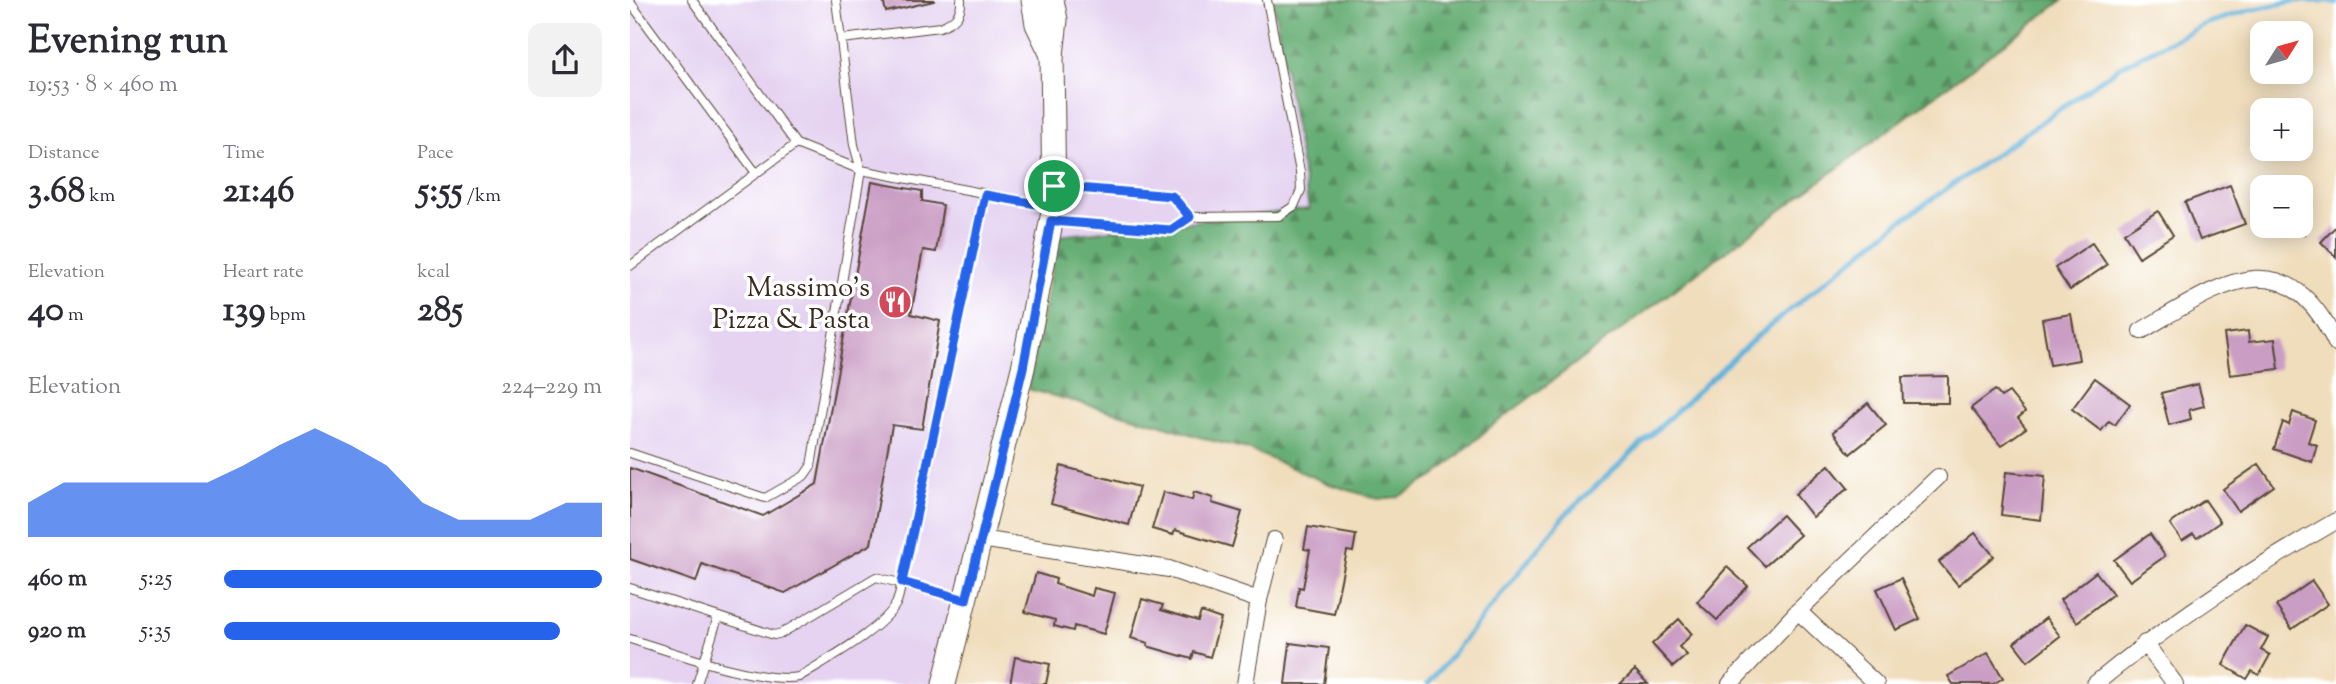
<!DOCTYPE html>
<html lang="en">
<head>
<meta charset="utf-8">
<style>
  body { margin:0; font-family:"Sorts Mill Goudy",serif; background:#f2f2f3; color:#2b2b33; height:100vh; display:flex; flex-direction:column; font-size:26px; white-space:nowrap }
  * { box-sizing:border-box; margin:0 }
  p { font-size:23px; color:#7c7c81 }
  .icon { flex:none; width:38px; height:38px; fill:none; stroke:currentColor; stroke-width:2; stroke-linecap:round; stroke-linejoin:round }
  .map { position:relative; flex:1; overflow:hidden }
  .drawer { display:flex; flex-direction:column; background:#fff; width:630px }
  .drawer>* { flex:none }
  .needle { width:46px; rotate:53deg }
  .fabs { position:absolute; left:1620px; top:21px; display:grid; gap:14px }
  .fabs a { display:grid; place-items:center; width:63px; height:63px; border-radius:14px; background:#fff; box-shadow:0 4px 18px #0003; font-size:35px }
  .pin { position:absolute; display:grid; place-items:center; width:60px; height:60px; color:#fff; margin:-30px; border:4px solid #fff; border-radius:50%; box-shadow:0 2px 7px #0007 }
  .round { display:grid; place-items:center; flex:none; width:74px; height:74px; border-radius:14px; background:#f2f2f3 }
  .overview { display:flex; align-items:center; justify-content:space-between; height:119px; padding:0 28px }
  h1 { font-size:38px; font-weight:800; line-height:52px }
  .figures { display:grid; grid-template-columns:repeat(3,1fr); gap:10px; height:119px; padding:7px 28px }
  .figures div { display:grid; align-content:center }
  .figures b { font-size:35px; font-weight:800 }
  .figures small { font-size:19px; font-weight:400 }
  .figures p { font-size:19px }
  .chart { height:196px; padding:14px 28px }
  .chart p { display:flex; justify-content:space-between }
  .chart svg { width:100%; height:126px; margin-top:7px; fill:#2563eb; opacity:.7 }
  ul { padding:0 28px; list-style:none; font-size:23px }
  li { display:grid; grid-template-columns:112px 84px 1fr; align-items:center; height:52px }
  li i { height:18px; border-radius:9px; background:#2563eb }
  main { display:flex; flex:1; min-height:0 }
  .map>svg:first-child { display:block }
</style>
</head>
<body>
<main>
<section class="drawer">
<div class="overview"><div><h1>Evening run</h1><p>19:53 · 8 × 460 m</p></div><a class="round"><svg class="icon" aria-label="share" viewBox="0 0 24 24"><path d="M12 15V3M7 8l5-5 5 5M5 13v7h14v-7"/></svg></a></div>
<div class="figures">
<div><p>Distance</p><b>3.68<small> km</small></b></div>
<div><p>Time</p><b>21:46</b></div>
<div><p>Pace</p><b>5:55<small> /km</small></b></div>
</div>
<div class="figures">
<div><p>Elevation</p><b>40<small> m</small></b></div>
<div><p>Heart rate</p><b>139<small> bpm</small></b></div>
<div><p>kcal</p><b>285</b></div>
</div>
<div class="chart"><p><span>Elevation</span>224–229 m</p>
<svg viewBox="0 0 160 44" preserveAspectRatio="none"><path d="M0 44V32L10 25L20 25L30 25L40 25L50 25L60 19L70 12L80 6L90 12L100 19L110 32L120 38L130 38L140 38L150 32L160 32V44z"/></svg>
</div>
<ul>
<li><b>460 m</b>5:25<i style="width:100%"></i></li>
<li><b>920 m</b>5:35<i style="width:89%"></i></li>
</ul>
</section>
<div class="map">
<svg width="1706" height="684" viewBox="0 0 1706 684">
  <defs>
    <pattern id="forest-firs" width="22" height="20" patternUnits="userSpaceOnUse" patternTransform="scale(1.75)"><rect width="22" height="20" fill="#66ad74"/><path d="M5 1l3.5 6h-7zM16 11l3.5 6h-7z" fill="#558d5f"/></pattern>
  </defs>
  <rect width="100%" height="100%" fill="#fff"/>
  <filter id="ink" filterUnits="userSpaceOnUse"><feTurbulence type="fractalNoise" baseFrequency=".0143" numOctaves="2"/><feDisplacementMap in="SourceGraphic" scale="14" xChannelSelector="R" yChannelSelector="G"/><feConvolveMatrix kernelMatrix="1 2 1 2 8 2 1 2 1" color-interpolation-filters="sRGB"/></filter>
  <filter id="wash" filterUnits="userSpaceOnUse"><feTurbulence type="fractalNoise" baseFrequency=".00686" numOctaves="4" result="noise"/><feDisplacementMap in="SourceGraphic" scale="28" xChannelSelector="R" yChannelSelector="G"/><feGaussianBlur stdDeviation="1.57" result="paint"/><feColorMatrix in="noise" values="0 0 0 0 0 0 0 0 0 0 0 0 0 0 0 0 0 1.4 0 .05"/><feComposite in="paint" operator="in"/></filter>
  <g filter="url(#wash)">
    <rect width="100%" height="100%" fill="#f0ddbc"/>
    <g fill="#e5d3f1">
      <path d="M0,0H392L412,58L414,207L383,367L304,684H0Z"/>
      <path d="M432,0H643L679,209L429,236L432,60L434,59L432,53Z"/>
    </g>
    <path fill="url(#forest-firs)" stroke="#506c49" stroke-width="2" d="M643,0H1433L859,428L805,476L768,497L748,499L699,484L618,449L579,440L529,424L398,389L428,236L679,209Z"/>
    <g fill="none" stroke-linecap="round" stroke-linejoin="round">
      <path stroke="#5eb1da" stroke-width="5" d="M798,684L935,515L1126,337L1268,223L1491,66L1575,24L1620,10L1664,1H1699L1706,3"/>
    </g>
    <g id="blocks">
      <g fill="#ca9dc4">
        <path d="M253,0H304V1L256,12Z"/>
        <path d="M242,182L292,191V201L313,205L306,252L293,250L281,314L310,321L292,429L262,425L241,544L155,593L72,564L66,582L0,559V468L133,516L187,484Z"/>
        <path d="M1600,185L1615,224L1570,240L1555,202Z"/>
        <path d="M1671,202L1682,205L1674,235L1641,227L1671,226Z"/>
        <path d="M1528,211L1543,235L1509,257L1494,233Z"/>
        <path d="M1706,226V257L1691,242Z"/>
        <path d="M1462,243L1477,265L1440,290L1425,268Z"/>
        <path d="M1441,314L1449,360L1420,365L1412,319Z"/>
        <path d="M1618,331L1619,342L1645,339L1649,369L1600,375L1594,334Z"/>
        <path d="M1318,376V403H1273L1272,377Z"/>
        <path d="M1465,378L1500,404L1485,425L1479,421L1471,431L1442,409Z"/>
        <path d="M1568,384L1574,406L1559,410L1561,419L1539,425L1531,393Z"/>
        <path d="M1365,390L1371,397L1379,392L1395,412L1388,418L1396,428L1371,446L1341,408Z"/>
        <path d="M1238,403L1256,425L1220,454L1203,432Z"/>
        <path d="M1663,412L1685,420L1678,442L1687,445L1682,462L1644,449L1653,422L1659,425Z"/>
        <path d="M1629,464L1644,486L1608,511L1593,489Z"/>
        <path d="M1199,465L1218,488L1183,517L1165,494Z"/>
        <path d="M431,466L509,487L499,525L421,504Z"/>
        <path d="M1376,472L1415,476L1411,520L1371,515Z"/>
        <path d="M533,492L562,500L564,492L583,498L582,503L612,512L602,547L545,530L543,535L522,529Z"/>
        <path d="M1575,500L1590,522L1567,538L1563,534L1552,541L1540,524Z"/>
        <path d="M1152,515L1170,535L1135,566L1117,547Z"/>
        <path d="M678,527L726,535L723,552L717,551L704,614L666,607L669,587L673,588L680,550L674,549Z"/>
        <path d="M1345,533L1364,556L1328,585L1309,562Z"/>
        <path d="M1520,534L1535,556L1500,581L1484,560Z"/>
        <path d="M1097,567L1118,586L1087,620L1067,602Z"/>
        <path d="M1466,572L1483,594L1447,622L1430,600Z"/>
        <path d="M406,573L426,579L425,584L462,596L464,588L485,593L474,634L444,626L443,631L424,626L425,620L395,612Z"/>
        <path d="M1271,578L1290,619L1266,630L1247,589Z"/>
        <path d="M1682,581L1698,604L1662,629L1646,606Z"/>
        <path d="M512,599L533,605L531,610L568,621L571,612L591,619L580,657L564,652L562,659L517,646L518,643L501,638Z"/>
        <path d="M1416,618L1430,636L1398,661L1384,643Z"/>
        <path d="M1049,619L1062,634L1049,647L1057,655L1043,667L1022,644Z"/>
        <path d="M1615,625L1638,637L1631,650L1640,655L1629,675L1622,671L1617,679L1593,665Z"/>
        <path d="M660,643L699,648L694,684H655Z"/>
        <path d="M1358,653L1373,678L1363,684H1323L1318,676Z"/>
        <path d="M385,657L420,664L416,684H380Z"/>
        <path d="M1005,670L1018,684H990Z"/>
      </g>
    </g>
  </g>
  <g filter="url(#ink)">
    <use href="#blocks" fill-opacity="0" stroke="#564536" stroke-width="2"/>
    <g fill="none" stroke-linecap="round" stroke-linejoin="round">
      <defs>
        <g id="lane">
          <path d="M62,0L166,144L231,170L421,206"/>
          <path d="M0,2L126,173"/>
          <path d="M212,39L310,27C323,22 332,15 331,0"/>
          <path d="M426,186L542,196L560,217"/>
          <path d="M423,221L541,230L560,217L649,216L664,206L671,190L670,172L637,0"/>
          <path d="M0,266L166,144"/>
          <path d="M0,453L135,498L174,476L181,466L231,170L224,145L206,0"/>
          <path d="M0,588L144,635L152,633L246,577L333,599"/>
          <path d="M0,639C40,651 130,684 169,677C194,661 252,630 266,604C269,598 270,589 272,582L355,195"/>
          <path d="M67,684L88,617"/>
        </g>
        <g id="street">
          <path d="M1511,331C1587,287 1653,234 1706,343"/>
          <path d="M351,539L539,569L629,600"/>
          <path d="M1168,611L1246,684"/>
          <path d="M1515,643L1545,684"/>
          <path d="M615,684L629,600L644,540"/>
          <path d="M1100,684L1168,611L1308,477"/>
          <path d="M1465,684C1542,621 1620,570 1706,521"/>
        </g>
        <g id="secondary">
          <path d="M403,0L407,24L422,55"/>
          <path d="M314,684L393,368L424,207L422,55L426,20L422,0"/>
        </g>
      </defs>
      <use href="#lane" stroke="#564536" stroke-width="10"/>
      <use href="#street" stroke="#564536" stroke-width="18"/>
      <use href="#secondary" stroke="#564536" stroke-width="25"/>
      <use href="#lane" stroke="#fff" stroke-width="8"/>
      <use href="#street" stroke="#fff" stroke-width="16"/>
      <use href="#secondary" stroke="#fff" stroke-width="23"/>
    </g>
  </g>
  <g fill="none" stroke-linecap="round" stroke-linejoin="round" filter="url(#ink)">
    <defs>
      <path id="route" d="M424,186L542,196L560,217L541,230L421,221L393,368L336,600L272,582L355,195L424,207Z"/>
    </defs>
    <use href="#route" stroke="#fff" stroke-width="14"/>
    <use href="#route" stroke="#2563eb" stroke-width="9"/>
  </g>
  <defs>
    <symbol id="restaurant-disc" viewBox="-11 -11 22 22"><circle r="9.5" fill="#d1495b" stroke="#fff"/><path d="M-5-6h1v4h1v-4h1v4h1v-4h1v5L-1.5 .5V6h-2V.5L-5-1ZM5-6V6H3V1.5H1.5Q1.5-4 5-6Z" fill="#fff"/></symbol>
  </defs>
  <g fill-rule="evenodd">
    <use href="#restaurant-disc" x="246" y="283" width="38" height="38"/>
  </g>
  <g text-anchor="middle" stroke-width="7" stroke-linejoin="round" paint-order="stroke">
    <g font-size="28" fill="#3b2a1e" stroke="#fff" text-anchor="end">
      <text x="240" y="296">Massimo's<tspan x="240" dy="32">Pizza &amp; Pasta</tspan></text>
    </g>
  </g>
</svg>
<div class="fabs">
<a><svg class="needle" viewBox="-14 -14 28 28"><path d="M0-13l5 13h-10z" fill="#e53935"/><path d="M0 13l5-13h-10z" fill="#7c7c81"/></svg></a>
<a>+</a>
<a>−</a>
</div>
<div class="pin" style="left:424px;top:186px;background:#1e9e55"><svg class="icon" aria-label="arrive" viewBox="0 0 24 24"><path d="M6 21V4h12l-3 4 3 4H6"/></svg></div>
</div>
</main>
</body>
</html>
